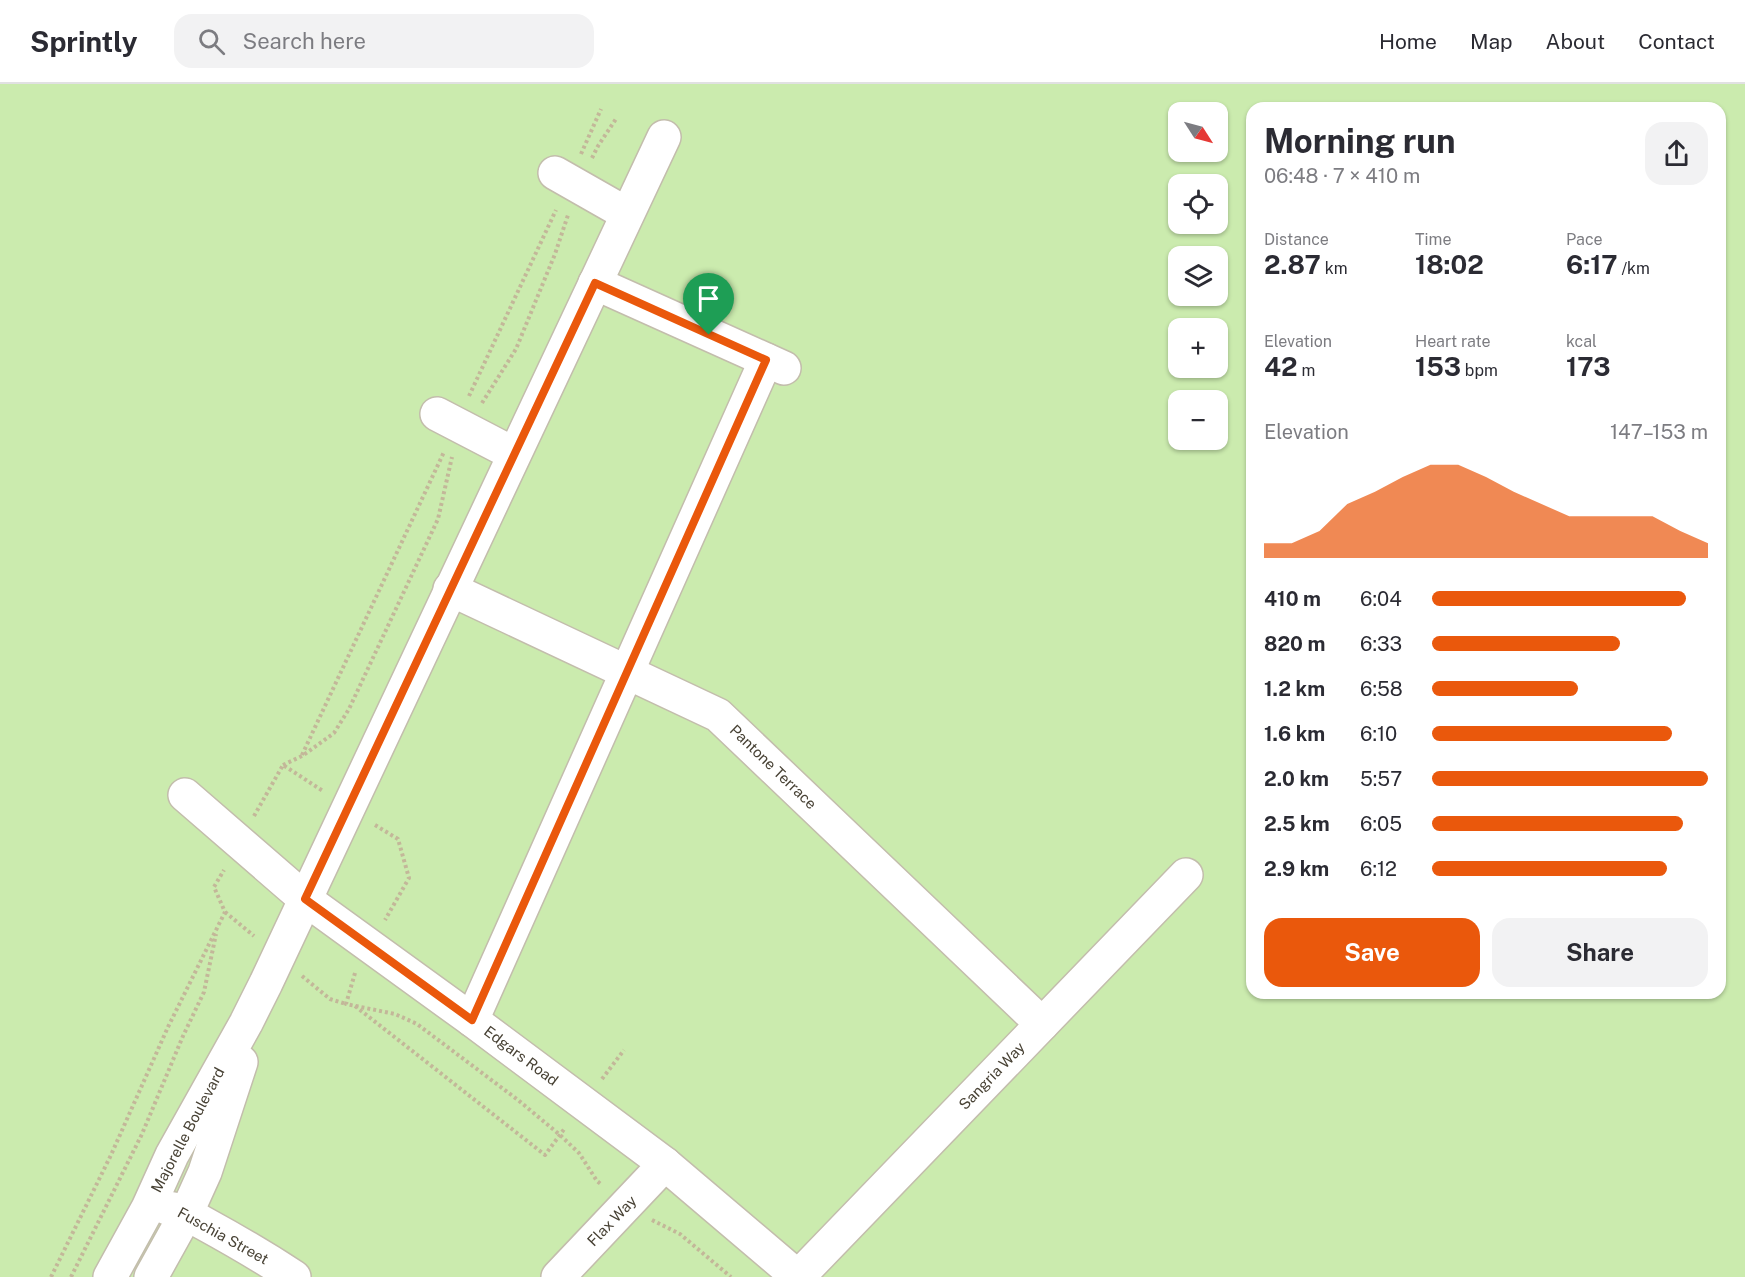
<!DOCTYPE html>
<html lang="en">
<head>
<meta charset="utf-8">
<style>
  body { margin:0; font-family:"Public Sans",sans-serif; background:#f2f2f3; color:#2b2b33; height:100vh; display:flex; flex-direction:column; font-size:22px; white-space:nowrap }
  * { box-sizing:border-box; margin:0 }
  p { font-size:20px; color:#7c7c81 }
  .icon { flex:none; width:33px; height:33px; fill:none; stroke:currentColor; stroke-width:2; stroke-linecap:round; stroke-linejoin:round }
  .map { position:relative; flex:1; overflow:hidden }
  .details { position:absolute; left:1246px; top:18px; width:480px; height:897px; display:flex; flex-direction:column; background:#fff; border-radius:18px; box-shadow:0 2px 4px #0004 }
  .details>* { flex:none }
  .needle { width:39px; rotate:126deg }
  .tools { position:absolute; left:1168px; top:18px; display:grid; gap:12px }
  .tools a { display:grid; place-items:center; width:60px; height:60px; border-radius:12px; background:#fff; box-shadow:0 2px 4px #0004; font-size:30px }
  .pin { position:absolute; display:grid; place-items:center; width:51px; height:51px; color:#fff; margin:-62px -26px; border-radius:50% 50% 50% 0; rotate:-45deg; box-shadow:0 0 6px #0007 }
  .pin .icon { rotate:45deg }
  .round { display:grid; place-items:center; flex:none; width:63px; height:63px; border-radius:18px; background:#f2f2f3 }
  .overview { display:flex; align-items:center; justify-content:space-between; height:102px; padding:0 18px }
  h1 { font-size:33px; font-weight:700; line-height:45px }
  .metrics { display:grid; grid-template-columns:repeat(3,1fr); gap:9px; height:102px; padding:6px 18px }
  .metrics div { display:grid; align-content:center }
  .metrics b { font-size:26px; font-weight:700 }
  .metrics small { font-size:16px; font-weight:400 }
  .metrics p { font-size:16px }
  .chart { height:168px; padding:12px 18px }
  .chart p { display:flex; justify-content:space-between }
  .chart svg { width:100%; height:108px; margin-top:6px; fill:#ea580c; opacity:.7 }
  .action { display:flex; gap:12px; margin-top:auto; padding:12px 18px }
  .action a { flex:1; height:69px; border-radius:18px; background:#ea580c; color:#fff; font-size:24px; font-weight:700; line-height:69px; text-align:center }
  .action a+a { background:#f2f2f3; color:#2b2b33 }
  ul { padding:0 18px; list-style:none; font-size:20px }
  li { display:grid; grid-template-columns:96px 72px 1fr; align-items:center; height:45px }
  li i { height:15px; border-radius:8px; background:#ea580c }
  header { display:flex; align-items:center; gap:36px; box-sizing:border-box; height:84px; padding:0 30px; background:#fff; border-bottom:2px solid #e1e1e2 }
  header strong { font-size:28px }
  nav { display:flex; gap:33px; margin-inline-start:auto; font-size:21px }
  .search { width:420px; height:54px; background:#f2f2f3; display:flex; align-items:center; gap:15px; box-sizing:border-box; padding:0 21px; border-radius:18px; color:#7c7c81; font-size:22px }
  .map>svg:first-child { display:block }
</style>
</head>
<body>
<header>
<strong>Sprintly</strong>
<div class="search"><svg class="icon" aria-label="search" viewBox="0 0 24 24"><circle cx="10" cy="10" r="6"/><path d="M15 15l6 6"/></svg>Search here</div>
<nav><a>Home</a><a>Map</a><a>About</a><a>Contact</a></nav>
</header>
<div class="map">
<svg width="1745" height="1193" viewBox="0 0 1745 1193">
  <rect width="100%" height="100%" fill="#f4f1e7"/>
  <path fill="#cbebae" fill-rule="evenodd" d="M0,0H1745V1193H0ZM1252,24H1720V909H1252ZM1179,28H1218V68H1179ZM1179,100H1218V140H1179ZM1179,172H1218V212H1179ZM1179,244H1218V284H1179ZM1179,316H1218V356H1179Z"/>
  <g fill="none" stroke-linecap="round" stroke-linejoin="round">
    <defs>
      <g id="minor">
        <path d="M555,89L627,130"/>
        <path d="M595,199L784,284"/>
        <path d="M437,330L514,370"/>
        <path d="M450,505L718,631L1042,940"/>
        <path d="M185,711L305,815L472,936L665,1080L798,1193"/>
        <path d="M472,936L766,276"/>
        <path d="M167,1124C181,1125 194,1134 205,1140C236,1157 265,1174 294,1193"/>
        <path d="M110,1193L148,1124L172,1071L246,939L266,899L664,53"/>
        <path d="M151,1193L186,1130L205,1088L241,978"/>
        <path d="M558,1193L665,1080"/>
        <path d="M798,1193L1186,791"/>
      </g>
    </defs>
    <use href="#minor" stroke="#c3bdac" stroke-width="36"/>
    <g stroke="#c3b799" stroke-width="4" stroke-dasharray="3 3" stroke-linecap="butt">
      <path d="M581,70L601,25"/>
      <path d="M592,74L598,62L616,35"/>
      <path d="M469,312L556,126"/>
      <path d="M482,319L516,265L555,170L568,131"/>
      <path d="M302,671L444,368"/>
      <path d="M283,681L302,672L334,649L349,625L438,435L452,373"/>
      <path d="M254,732L283,681L323,707"/>
      <path d="M375,741L398,755L409,794L385,836"/>
      <path d="M225,828L254,852"/>
      <path d="M355,889L346,920L395,930L417,940L518,1016L560,1051L579,1069L597,1097L602,1101"/>
      <path d="M302,892L330,915L346,920"/>
      <path d="M355,922L545,1071L565,1044"/>
      <path d="M602,995L624,966"/>
      <path d="M652,1136L680,1150L731,1193"/>
      <path d="M51,1193L111,1071L168,943L225,828L214,803L224,786"/>
      <path d="M71,1193L142,1050L183,952L204,908L216,850"/>
    </g>
    <use href="#minor" stroke="#fff" stroke-width="33"/>
  </g>
  <g fill="none" stroke-linecap="round" stroke-linejoin="round">
    <defs>
      <path id="route" d="M595,199L766,276L472,936L305,815Z"/>
    </defs>
    <use href="#route" stroke="#fff" stroke-width="12"/>
    <use href="#route" stroke="#ea580c" stroke-width="8"/>
  </g>
  <g text-anchor="middle" stroke-width="4.5" stroke-linejoin="round" paint-order="stroke">
    <g font-size="15" fill="#484235" stroke="#fff">
      <text transform="translate(773 683) rotate(44)" y="5">Pantone Terrace</text>
      <text transform="translate(521 972) rotate(37)" y="5">Edgars Road</text>
      <text transform="translate(992 992) rotate(-46)" y="5">Sangria Way</text>
      <text transform="translate(188 1046) rotate(-62)" y="5">Majorelle Boulevard</text>
      <text transform="translate(612 1137) rotate(-46)" y="5">Flax Way</text>
      <text transform="translate(223 1152) rotate(29)" y="5">Fuschia Street</text>
    </g>
  </g>
</svg>
<div class="tools">
<a><svg class="needle" viewBox="-14 -14 28 28"><path d="M0-13l5 13h-10z" fill="#e53935"/><path d="M0 13l5-13h-10z" fill="#7c7c81"/></svg></a>
<a><svg class="icon" aria-label="locate" viewBox="0 0 24 24"><circle cx="12" cy="12" r="6"/><path d="M12 2v4M12 18v4M2 12h4M18 12h4"/></svg></a>
<a><svg class="icon" aria-label="layers" viewBox="0 0 24 24"><path d="M12 4l9 5-9 5-9-5zM3 14l9 5 9-5"/></svg></a>
<a>+</a>
<a>−</a>
</div>
<div class="pin" style="left:709px;top:251px;background:#1e9e55"><svg class="icon" aria-label="arrive" viewBox="0 0 24 24"><path d="M6 21V4h12l-3 4 3 4H6"/></svg></div>
<section class="details">
<div class="overview"><div><h1>Morning run</h1><p>06:48 · 7 × 410 m</p></div><a class="round"><svg class="icon" aria-label="share" viewBox="0 0 24 24"><path d="M12 15V3M7 8l5-5 5 5M5 13v7h14v-7"/></svg></a></div>
<div class="metrics">
<div><p>Distance</p><b>2.87<small> km</small></b></div>
<div><p>Time</p><b>18:02</b></div>
<div><p>Pace</p><b>6:17<small> /km</small></b></div>
</div>
<div class="metrics">
<div><p>Elevation</p><b>42<small> m</small></b></div>
<div><p>Heart rate</p><b>153<small> bpm</small></b></div>
<div><p>kcal</p><b>173</b></div>
</div>
<div class="chart"><p><span>Elevation</span>147–153 m</p>
<svg viewBox="0 0 160 44" preserveAspectRatio="none"><path d="M0 44V38L10 38L20 33L30 22L40 17L50 11L60 6L70 6L80 11L90 17L100 22L110 27L120 27L130 27L140 27L150 33L160 38V44z"/></svg>
</div>
<ul>
<li><b>410 m</b>6:04<i style="width:92%"></i></li>
<li><b>820 m</b>6:33<i style="width:68%"></i></li>
<li><b>1.2 km</b>6:58<i style="width:53%"></i></li>
<li><b>1.6 km</b>6:10<i style="width:87%"></i></li>
<li><b>2.0 km</b>5:57<i style="width:100%"></i></li>
<li><b>2.5 km</b>6:05<i style="width:91%"></i></li>
<li><b>2.9 km</b>6:12<i style="width:85%"></i></li>
</ul>
<div class="action"><a>Save</a><a>Share</a></div>
</section>
</div>
</body>
</html>
